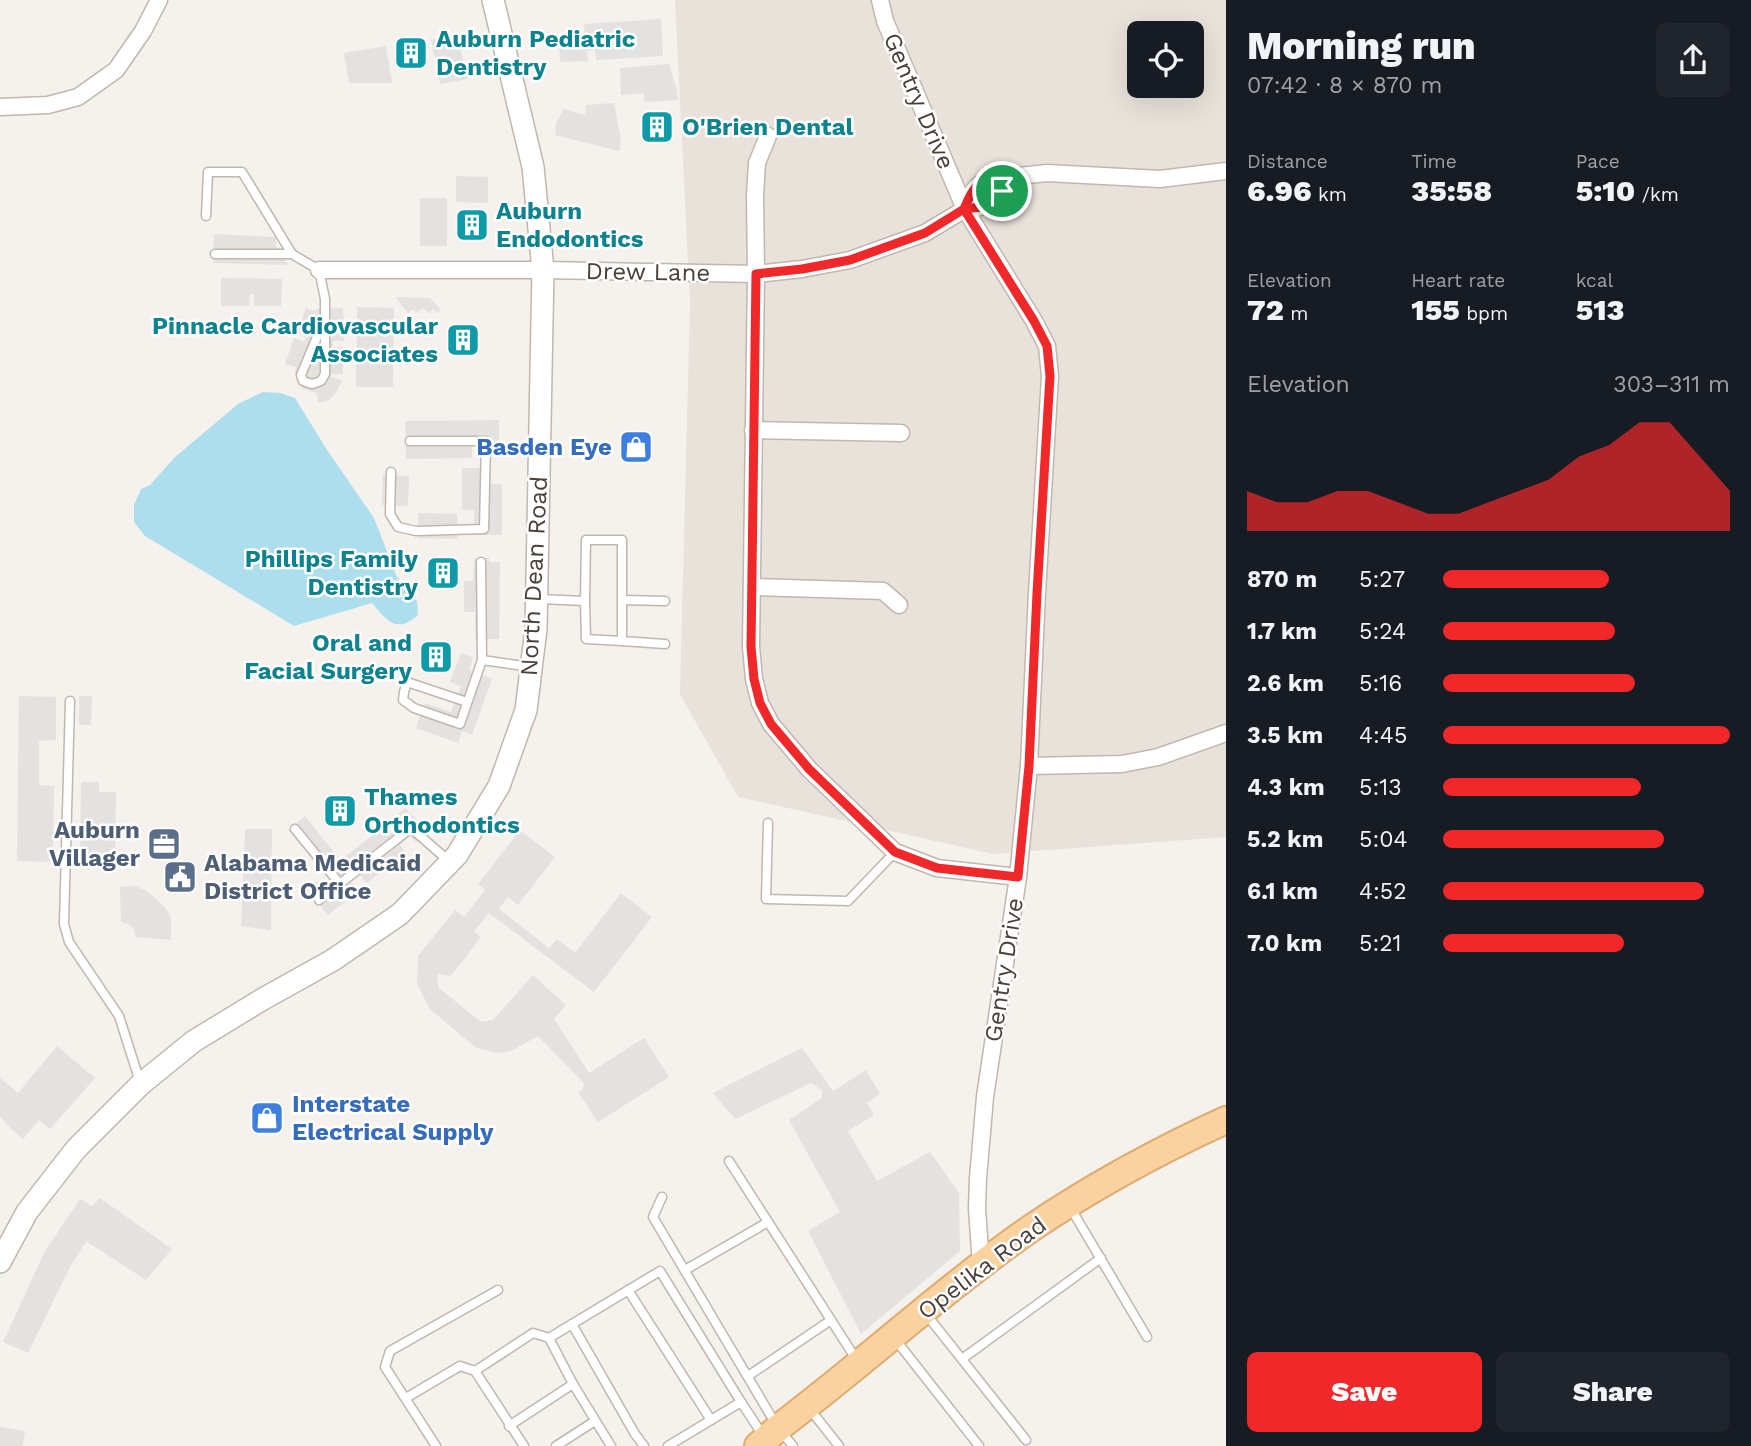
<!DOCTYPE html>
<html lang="en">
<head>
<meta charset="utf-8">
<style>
  body { margin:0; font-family:"Work Sans",sans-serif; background:#20242c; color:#f1f3f6; height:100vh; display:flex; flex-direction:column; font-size:26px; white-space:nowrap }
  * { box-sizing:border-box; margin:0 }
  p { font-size:23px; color:#9ea1a6 }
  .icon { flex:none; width:38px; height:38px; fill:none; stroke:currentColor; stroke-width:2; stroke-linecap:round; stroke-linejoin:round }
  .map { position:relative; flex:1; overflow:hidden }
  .sheet { display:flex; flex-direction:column; background:#171b24; width:525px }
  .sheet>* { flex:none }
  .buttons { position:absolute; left:1127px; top:21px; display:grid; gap:14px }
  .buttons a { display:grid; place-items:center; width:77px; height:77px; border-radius:10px; background:#171b24; box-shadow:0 7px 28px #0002; font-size:35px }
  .pin { position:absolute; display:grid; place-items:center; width:60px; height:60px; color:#fff; margin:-30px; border:4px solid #fff; border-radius:50%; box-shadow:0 2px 7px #0007 }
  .round { display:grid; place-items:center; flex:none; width:74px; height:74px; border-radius:10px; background:#20242c }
  .overview { display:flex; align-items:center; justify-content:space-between; height:119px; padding:0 21px }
  h1 { font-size:38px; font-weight:800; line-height:52px }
  .stats { display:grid; grid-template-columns:repeat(3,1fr); gap:10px; height:119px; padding:7px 21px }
  .stats div { display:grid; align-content:center }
  .stats b { font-size:30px; font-weight:800 }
  .stats small { font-size:19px; font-weight:400 }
  .stats p { font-size:19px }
  .chart { height:196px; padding:14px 21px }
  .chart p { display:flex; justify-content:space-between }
  .chart svg { width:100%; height:126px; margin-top:7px; fill:#f0282a; opacity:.7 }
  .action { display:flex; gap:14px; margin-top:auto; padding:14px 21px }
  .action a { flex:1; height:80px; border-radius:10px; background:#f0282a; color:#fff; font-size:28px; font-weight:800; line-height:80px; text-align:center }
  .action a+a { background:#20242c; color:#f1f3f6 }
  ul { padding:0 21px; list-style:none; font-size:23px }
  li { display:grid; grid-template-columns:112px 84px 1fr; align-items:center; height:52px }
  li i { height:18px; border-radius:9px; background:#f0282a }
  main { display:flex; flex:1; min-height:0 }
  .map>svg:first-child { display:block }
</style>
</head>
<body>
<main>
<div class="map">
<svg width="1226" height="1446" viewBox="0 0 1226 1446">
  <rect width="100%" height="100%" fill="#f5f1ec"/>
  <path fill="#e9e2da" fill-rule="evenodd" d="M675,0H1226V837L993,854L738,797L680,694L690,303ZM1139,33H1192V86H1139Z"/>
  <g fill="#e4e2e0">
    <path d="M661,19L663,56L596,60L595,50L587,51L588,61L560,62L559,37L585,35L584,24Z"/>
    <path d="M457,37L468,79L440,84L431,40L441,38L447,40Z"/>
    <path d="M386,46L392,83H349L344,53Z"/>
    <path d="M669,64L677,90L678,100L644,102V93L621,95L620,68Z"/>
    <path d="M614,103L621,141L619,151L555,135L556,123L564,109L585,115L586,105Z"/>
    <path d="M456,176L488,177V203L456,202Z"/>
    <rect x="420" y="198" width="27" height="48"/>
    <path d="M214,234L276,237V246L288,265L213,263Z"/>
    <path d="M221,278L282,279L281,306H254V294H250L249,306H221Z"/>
    <path d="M395,297L430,298L441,310L437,313L433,309L429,313L423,308L417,313L413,309L408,313Z"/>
    <path d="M357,307L394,308L393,387H356Z"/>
    <path d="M306,308L314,311L317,309L343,308L344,341H333V347H343V374H332L331,377L342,380L337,391L329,400L318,403L317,393L303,389L298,383L295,372L296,367L285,364L294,338L304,342L306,337L297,333Z"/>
    <path d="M499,420V445L472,446V458L406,459L405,421Z"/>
    <path d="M462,468H490L491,484H502V535H474V510H462Z"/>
    <path d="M383,475L409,476L408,506L382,505Z"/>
    <path d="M418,513L457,514V539L418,538Z"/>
    <path d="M474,558H489V562H500L499,639H475V612H464V581H473Z"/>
    <path d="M461,653L473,657L469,670L492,679L472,735L462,731L458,743L416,728L425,703L451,712L461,686L450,682Z"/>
    <path d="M19,696L56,697V740L39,741V785L54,786L53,862L17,861Z"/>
    <path d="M79,696H92L91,725H79Z"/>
    <path d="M81,782H99V792H116L115,856L90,855V853H80Z"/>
    <path d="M405,808L428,831L416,842L410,836L400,845L405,852L367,883L360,875L351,882L358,891L328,915L307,889L317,881L324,888L331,882L288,830L305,816L340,860L333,865L341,874L352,864L345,857L384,826L391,834L397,828L391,820Z"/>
    <path d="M245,829H272L271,930L241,926Z"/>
    <path d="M520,830L555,857L518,905L508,897L499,909L549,948L557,939L575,953L621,893L652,917L594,992L489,913L474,931L481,937L451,976L438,974L437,981L439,988L481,1022L493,1020L533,975L566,1005L554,1019L589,1073L644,1038L669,1077L598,1122L578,1092L583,1089L584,1083L538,1036L511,1051L496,1053L475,1047L430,1009L417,984L418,956L455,910L464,917L485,890L478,884Z"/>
    <path d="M135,886L147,891L166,908L171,918V940L135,937L134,929L129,924L121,922L120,887Z"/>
    <path d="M57,1046L95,1078L50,1129L39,1120L23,1139L6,1124L0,1116V1078L18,1093Z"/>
    <path d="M802,1048L833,1091L866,1070L880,1094L867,1103L874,1115L848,1131L877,1181L930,1152L959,1193L960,1251L861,1334L808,1231L840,1212L789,1120L822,1098V1090L811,1083L735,1119L713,1093Z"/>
    <path d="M100,1198L172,1249L146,1280L86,1241L70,1267L28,1353L3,1342L45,1251L80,1199L92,1206Z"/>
    <path d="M0,1427L25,1431L23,1446H0Z"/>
  </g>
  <path fill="#acdeee" d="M263,392L280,393L295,398L327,450L374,518L396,575L408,594L417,601L418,615C397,634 387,621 372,603L294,626L145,536L134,522V505L141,489L150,485L174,458L238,404Z"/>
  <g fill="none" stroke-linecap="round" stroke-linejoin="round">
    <defs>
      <g id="service">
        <path d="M206,216L208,172H242L292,254H215"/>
        <path d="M292,254L319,270L325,299V374L321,381L312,384L303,381L301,375L325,318"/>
        <path d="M391,472L390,514L398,527L416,531L484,529L486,441H410"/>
        <path d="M539,599L585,601L586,540H622V641L665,644"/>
        <path d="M622,600L665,601"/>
        <path d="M585,601L586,639L622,641"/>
        <path d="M482,660L531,667"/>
        <path d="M70,701L64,924L69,942L119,1016L140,1082"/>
        <path d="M467,702L407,682L404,692L403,700L414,708L460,724L482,660L481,562"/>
        <path d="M768,823L766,899L848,901L895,852"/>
        <path d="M295,829L340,884"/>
        <path d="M319,900L411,828L450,862"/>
        <path d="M729,1161L856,1359"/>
        <path d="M662,1197L653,1217L778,1428L793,1446"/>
        <path d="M1070,1207L1147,1337"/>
        <path d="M685,1270L768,1222"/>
        <path d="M628,1290L711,1420"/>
        <path d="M926,1314L1026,1440"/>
        <path d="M572,1324L635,1434L644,1446"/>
        <path d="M549,1338L660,1271L741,1402L764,1437"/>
        <path d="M895,1339L979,1446"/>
        <path d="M962,1359L1101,1258"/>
        <path d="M475,1371L524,1446"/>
        <path d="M748,1376L831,1320"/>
        <path d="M406,1398L460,1366L475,1371L533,1333L549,1338L573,1384L611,1446"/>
        <path d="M809,1408L839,1446"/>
        <path d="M509,1426L573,1384"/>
        <path d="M436,1446L385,1367L390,1351L498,1290"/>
        <path d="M556,1446L595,1421"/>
        <path d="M668,1446L741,1402"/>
      </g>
      <g id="minor">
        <path d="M880,0L885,21L965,209L1034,321L1047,346L1050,376L1037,593L1029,766L1018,877L985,1097L978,1178L977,1209L981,1265"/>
        <path d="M0,107L48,105L78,97L116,70L143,31L159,0"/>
        <path d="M768,136L757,163L755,195L756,274L751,647L754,679L760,703L771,724L809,769L895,852L937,868L1018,877"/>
        <path d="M1009,177L1047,173L1160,179L1226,171"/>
        <path d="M319,270H543L756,274L802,269L850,260L925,233L965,209L981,207L1002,191L1009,177C980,180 975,182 965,209"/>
        <path d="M753,430L901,433"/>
        <path d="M752,587L883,591L899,605"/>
        <path d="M1029,766L1122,764L1158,757L1226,733"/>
      </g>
      <path id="tertiary" d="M0,1262L27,1212L76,1149L141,1084L194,1041L263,999L333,960L400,914L457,855L499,786L526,710L536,629L543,270L533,167L493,0"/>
      <path id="primary" d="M758,1446L778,1428C864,1363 943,1290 1030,1229C1092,1187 1158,1151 1226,1120"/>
    </defs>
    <use href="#service" stroke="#c0b7ae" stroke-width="11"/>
    <use href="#minor" stroke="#c0b7ae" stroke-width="19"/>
    <use href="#tertiary" stroke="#c0b7ae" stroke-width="24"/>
    <use href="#primary" stroke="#dfac70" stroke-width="30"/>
    <use href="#service" stroke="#fff" stroke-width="8"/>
    <use href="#minor" stroke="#fff" stroke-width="16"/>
    <use href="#tertiary" stroke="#fff" stroke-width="21"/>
    <use href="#primary" stroke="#fad2a0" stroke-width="26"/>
  </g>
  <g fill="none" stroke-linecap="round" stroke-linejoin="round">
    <defs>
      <path id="route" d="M1002,191L981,207L964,209L925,233L850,260L802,269L756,274L751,647L754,679L760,703L771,724L809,769L895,852L937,868L1018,877L1029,766L1037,593L1050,376L1047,346L1034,321L964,209C975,182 980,180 1009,177L1002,191"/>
    </defs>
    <use href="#route" stroke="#fff" stroke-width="14"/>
    <use href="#route" stroke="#f0282a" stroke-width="9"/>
  </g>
  <defs>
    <symbol id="building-square" viewBox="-11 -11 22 22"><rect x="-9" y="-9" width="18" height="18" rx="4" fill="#0f9aa8" stroke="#fff"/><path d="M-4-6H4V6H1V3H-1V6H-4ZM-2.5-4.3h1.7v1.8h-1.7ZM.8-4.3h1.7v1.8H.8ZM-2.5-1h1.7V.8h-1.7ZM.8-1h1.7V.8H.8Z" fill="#fff"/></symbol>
    <symbol id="shop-square" viewBox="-11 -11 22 22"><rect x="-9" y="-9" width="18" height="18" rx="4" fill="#3f7fe0" stroke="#fff"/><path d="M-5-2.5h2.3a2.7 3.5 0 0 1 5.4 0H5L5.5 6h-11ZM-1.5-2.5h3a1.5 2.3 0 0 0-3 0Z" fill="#fff"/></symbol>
    <symbol id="office-square" viewBox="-11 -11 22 22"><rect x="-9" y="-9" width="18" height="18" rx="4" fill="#5c6f8a" stroke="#fff"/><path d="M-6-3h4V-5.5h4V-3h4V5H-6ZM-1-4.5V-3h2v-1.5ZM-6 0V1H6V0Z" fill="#fff"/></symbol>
    <symbol id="civic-square" viewBox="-11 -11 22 22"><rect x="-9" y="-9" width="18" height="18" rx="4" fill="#5c6f8a" stroke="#fff"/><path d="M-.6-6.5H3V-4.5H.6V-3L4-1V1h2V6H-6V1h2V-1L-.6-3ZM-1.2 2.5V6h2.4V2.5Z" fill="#fff"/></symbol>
  </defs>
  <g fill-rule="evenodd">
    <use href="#building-square" x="392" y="34" width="38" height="38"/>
    <use href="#building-square" x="638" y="108" width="38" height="38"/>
    <use href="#building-square" x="453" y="206" width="38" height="38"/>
    <use href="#building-square" x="444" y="321" width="38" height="38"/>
    <use href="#shop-square" x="617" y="428" width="38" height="38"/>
    <use href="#building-square" x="424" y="554" width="38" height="38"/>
    <use href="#building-square" x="417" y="638" width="38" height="38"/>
    <use href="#building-square" x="321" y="792" width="38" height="38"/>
    <use href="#office-square" x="145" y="825" width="38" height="38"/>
    <use href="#civic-square" x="161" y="858" width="38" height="38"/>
    <use href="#shop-square" x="248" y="1099" width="38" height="38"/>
  </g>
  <g text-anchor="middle" stroke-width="5" stroke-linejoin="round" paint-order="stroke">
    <g font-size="24" font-weight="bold" fill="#0d838f" stroke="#fff" text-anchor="start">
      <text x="436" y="47">Auburn Pediatric<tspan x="436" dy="28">Dentistry</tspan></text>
      <text x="682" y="135">O'Brien Dental</text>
      <text x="496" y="219">Auburn<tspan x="496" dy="28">Endodontics</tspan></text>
      <text x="438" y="334" text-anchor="end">Pinnacle Cardiovascular<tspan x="438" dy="28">Associates</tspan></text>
      <text x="418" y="567" text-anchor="end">Phillips Family<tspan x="418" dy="28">Dentistry</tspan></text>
      <text x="412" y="651" text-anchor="end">Oral and<tspan x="412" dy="28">Facial Surgery</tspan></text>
      <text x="364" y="805">Thames<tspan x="364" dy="28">Orthodontics</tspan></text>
    </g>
    <g font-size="24" fill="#494139" stroke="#fff">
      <text transform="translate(919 101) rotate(67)" y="8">Gentry Drive</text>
      <text transform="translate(648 272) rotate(1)" y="8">Drew Lane</text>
      <text transform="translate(534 576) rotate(-87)" y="8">North Dean Road</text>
      <text transform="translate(1004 970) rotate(-81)" y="8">Gentry Drive</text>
      <text transform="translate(982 1268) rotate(-37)" y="8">Opelika Road</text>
    </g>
    <g font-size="24" font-weight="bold" fill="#366cbe" stroke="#fff" text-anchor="end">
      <text x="612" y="455">Basden Eye</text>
      <text x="292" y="1112" text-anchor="start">Interstate<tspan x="292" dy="28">Electrical Supply</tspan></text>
    </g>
    <g font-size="24" font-weight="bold" fill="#4e5e75" stroke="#fff" text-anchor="end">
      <text x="140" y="838">Auburn<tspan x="140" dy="28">Villager</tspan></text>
      <text x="204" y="871" text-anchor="start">Alabama Medicaid<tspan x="204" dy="28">District Office</tspan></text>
    </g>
  </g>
</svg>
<div class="buttons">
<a><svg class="icon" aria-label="locate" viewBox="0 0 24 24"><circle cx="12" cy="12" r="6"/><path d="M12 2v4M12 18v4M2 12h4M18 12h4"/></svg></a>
</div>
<div class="pin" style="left:1002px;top:191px;background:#1e9e55"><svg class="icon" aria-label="arrive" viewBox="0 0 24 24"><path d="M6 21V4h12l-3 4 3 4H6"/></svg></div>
</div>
<section class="sheet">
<div class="overview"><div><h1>Morning run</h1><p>07:42 · 8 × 870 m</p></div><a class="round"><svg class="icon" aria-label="share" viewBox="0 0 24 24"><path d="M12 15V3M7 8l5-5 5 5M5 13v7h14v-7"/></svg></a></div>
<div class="stats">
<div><p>Distance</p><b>6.96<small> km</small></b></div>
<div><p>Time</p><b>35:58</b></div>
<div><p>Pace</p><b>5:10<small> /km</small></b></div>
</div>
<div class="stats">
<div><p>Elevation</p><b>72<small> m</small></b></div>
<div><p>Heart rate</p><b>155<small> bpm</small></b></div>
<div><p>kcal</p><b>513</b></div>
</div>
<div class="chart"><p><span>Elevation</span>303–311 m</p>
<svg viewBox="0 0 160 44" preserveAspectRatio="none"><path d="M0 44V30L10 34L20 34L30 30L40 30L50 34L60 38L70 38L80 34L90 30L100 26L110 18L120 14L130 6L140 6L150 18L160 30V44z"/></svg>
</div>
<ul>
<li><b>870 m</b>5:27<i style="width:58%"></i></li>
<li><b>1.7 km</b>5:24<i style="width:60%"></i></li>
<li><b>2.6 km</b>5:16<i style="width:67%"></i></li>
<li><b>3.5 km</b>4:45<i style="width:100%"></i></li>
<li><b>4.3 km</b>5:13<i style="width:69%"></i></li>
<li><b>5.2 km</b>5:04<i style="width:77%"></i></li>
<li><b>6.1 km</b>4:52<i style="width:91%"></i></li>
<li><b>7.0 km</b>5:21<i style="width:63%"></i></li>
</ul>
<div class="action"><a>Save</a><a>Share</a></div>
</section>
</main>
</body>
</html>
